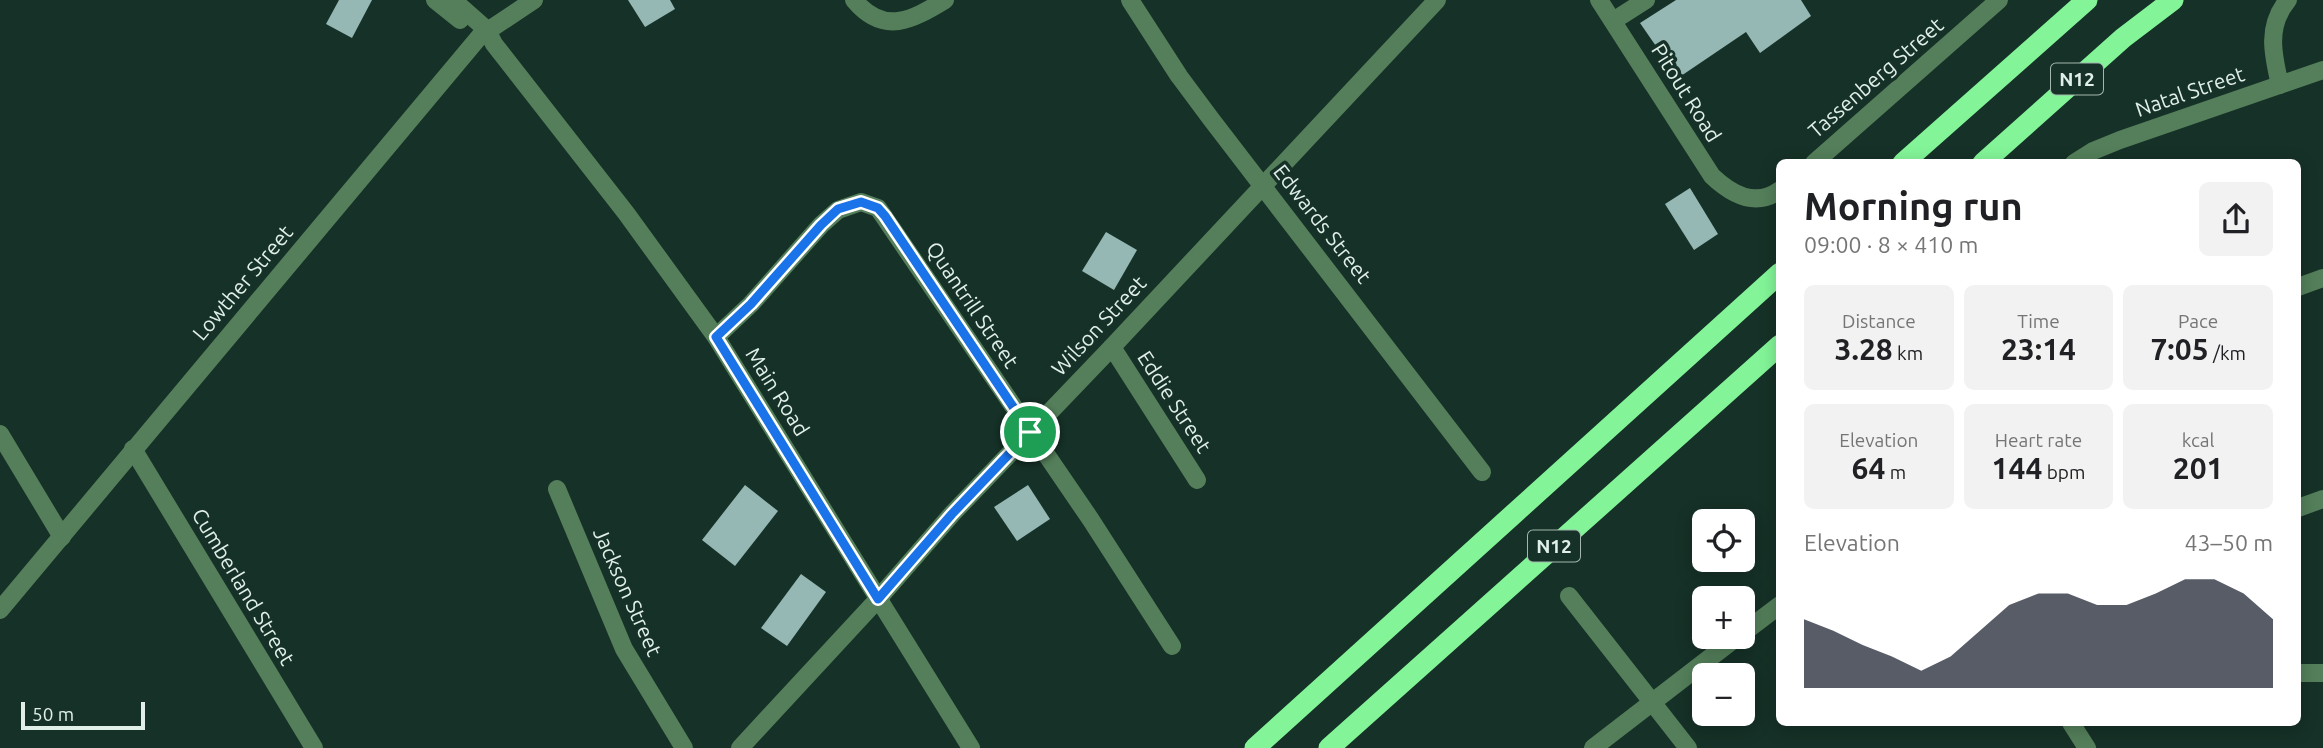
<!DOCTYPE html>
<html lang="en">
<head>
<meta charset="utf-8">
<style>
  body { margin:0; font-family:Ubuntu,sans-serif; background:#f2f2f2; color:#202124; height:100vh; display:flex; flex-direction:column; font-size:26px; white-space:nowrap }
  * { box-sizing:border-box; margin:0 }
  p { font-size:23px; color:#757577 }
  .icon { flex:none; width:38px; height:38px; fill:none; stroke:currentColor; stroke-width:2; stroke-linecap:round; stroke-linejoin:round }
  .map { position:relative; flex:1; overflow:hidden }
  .side { position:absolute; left:1776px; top:159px; width:525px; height:567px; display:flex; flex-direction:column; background:#fff; border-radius:10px; box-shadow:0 4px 18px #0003 }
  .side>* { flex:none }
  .controls { position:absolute; left:1692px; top:509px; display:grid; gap:14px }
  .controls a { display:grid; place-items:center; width:63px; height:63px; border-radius:10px; background:#fff; box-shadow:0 4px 18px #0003; font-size:35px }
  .scale { position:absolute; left:21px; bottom:18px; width:124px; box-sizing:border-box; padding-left:7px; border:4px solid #e0f0e9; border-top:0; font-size:19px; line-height:24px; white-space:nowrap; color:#e0f0e9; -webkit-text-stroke:5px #163127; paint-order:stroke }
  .pin { position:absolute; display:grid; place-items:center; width:60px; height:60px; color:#fff; margin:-30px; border:4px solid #fff; border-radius:50%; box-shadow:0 2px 7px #0007 }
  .round { display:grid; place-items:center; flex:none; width:74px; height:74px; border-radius:10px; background:#f2f2f2 }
  .overview { display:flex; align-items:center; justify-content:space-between; height:119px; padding:0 28px }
  h1 { font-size:38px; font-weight:700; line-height:52px }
  .metrics { display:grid; grid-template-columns:repeat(3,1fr); gap:10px; height:119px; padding:7px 28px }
  .metrics div { display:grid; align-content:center; border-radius:10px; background:#f2f2f2; text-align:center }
  .metrics b { font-size:30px; font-weight:700 }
  .metrics small { font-size:19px; font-weight:400 }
  .metrics p { font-size:19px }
  .chart { height:196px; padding:14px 28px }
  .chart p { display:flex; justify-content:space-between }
  .chart svg { width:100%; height:126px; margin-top:7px; fill:#111827; opacity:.7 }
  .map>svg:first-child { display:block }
</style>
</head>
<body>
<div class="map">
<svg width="2323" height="748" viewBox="0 0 2323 748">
  <rect width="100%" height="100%" fill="#163127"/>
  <g fill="#95b8b4">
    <path d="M339,0H372L352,38L326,24Z"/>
    <path d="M628,0H670L675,9L645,27Z"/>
    <path d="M1676,0H1801L1811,16L1760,53L1746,32L1678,78L1640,23Z"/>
    <path d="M1690,188L1718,234L1694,250L1665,204Z"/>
    <path d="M1106,232L1137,250L1114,290L1082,271Z"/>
    <path d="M745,485L778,511L735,566L702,540Z"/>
    <path d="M1028,485L1050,519L1017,541L994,507Z"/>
    <path d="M801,574L826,592L787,646L761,628Z"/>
  </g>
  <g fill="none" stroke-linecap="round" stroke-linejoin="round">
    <g stroke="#547f5a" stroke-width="18">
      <path d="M435,0L460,20"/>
      <path d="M453,0L487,30L494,44L626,213L716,337L971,748"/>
      <path d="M854,0C884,36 912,20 945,0"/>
      <path d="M1130,0L1179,76L1211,119L1482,472"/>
      <path d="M1599,0L1712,176C1731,194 1755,208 1780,190"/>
      <path d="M1613,21L1646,0"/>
      <path d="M2280,85C2273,55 2266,26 2288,0"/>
      <path d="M1814,163L1999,0"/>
      <path d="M2074,163L2093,151L2120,140L2323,70"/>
      <path d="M2298,287L2323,278"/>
      <path d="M716,337L751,304L821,225L838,210L861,202L878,208L1091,520L1172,646"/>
      <path d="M1112,347L1197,480"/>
      <path d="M0,434L62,537"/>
      <path d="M133,449L314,748"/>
      <path d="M557,489L624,649L684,748"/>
      <path d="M2298,508L2323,499"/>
      <path d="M1569,596L1688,748"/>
      <path d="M0,610L480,36L534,0"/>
      <path d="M1743,633L1780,605"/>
      <path d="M2298,673H2323"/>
      <path d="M2071,723L2087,748"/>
      <path d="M740,748L878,599L952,514L1112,347L1437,0"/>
      <path d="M1593,748L1737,637"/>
    </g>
    <g stroke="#83f598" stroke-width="21">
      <path d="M1903,163L2087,0"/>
      <path d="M1983,163L2123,38L2173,0"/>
      <path d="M1255,748L1780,273"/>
      <path d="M1329,748L1780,345"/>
    </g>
  </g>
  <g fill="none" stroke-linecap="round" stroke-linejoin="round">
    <defs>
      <path id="route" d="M861,202L878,208L885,216L1030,432L952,514L878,599L716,337L751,304L821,225L838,209Z"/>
    </defs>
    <use href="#route" stroke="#fff" stroke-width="14"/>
    <use href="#route" stroke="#1a73e8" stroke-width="9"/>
  </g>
  <g text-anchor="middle" stroke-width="7" stroke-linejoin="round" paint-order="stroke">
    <g fill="#163127" stroke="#a3b7af" stroke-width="2">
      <rect x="2051" y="63.5" width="52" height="31" rx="5"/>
      <rect x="1528" y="530.5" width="52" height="31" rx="5"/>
    </g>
    <g font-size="19" font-weight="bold" fill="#e0f0e9">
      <text x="2077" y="86">N12</text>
      <text x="1554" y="553">N12</text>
    </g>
    <g font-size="21" fill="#e0f0e9" stroke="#163127">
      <text transform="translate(1876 78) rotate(-41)" y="7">Tassenberg Street</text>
      <text transform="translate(2190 92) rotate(-19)" y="7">Natal Street</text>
      <text transform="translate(1686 93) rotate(58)" y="7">Pitout Road</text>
      <text transform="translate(1322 224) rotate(52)" y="7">Edwards Street</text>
      <text transform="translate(243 283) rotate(-50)" y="7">Lowther Street</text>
      <text transform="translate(972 305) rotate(56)" y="7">Quantrill Street</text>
      <text transform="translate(1099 326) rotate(-47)" y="7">Wilson Street</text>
      <text transform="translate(777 392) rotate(58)" y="7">Main Road</text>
      <text transform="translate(1174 402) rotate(57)" y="7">Eddie Street</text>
      <text transform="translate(243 587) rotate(59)" y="7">Cumberland Street</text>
      <text transform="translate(627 592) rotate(66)" y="7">Jackson Street</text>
    </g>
  </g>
</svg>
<div class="controls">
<a><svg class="icon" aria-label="locate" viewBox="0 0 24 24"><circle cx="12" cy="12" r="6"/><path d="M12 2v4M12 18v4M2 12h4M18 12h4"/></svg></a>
<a>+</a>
<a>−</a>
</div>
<div class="scale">50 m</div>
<div class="pin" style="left:1030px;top:432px;background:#1e9e55"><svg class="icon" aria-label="arrive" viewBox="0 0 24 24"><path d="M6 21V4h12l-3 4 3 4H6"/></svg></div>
<section class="side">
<div class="overview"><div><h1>Morning run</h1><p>09:00 · 8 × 410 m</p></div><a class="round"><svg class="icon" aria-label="share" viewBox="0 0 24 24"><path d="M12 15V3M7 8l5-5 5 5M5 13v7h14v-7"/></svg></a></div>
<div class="metrics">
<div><p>Distance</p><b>3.28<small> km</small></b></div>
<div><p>Time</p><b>23:14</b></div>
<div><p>Pace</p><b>7:05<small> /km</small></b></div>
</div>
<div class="metrics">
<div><p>Elevation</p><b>64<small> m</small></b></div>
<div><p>Heart rate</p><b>144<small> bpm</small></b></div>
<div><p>kcal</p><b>201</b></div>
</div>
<div class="chart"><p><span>Elevation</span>43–50 m</p>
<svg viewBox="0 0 160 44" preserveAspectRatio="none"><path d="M0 44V20L10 24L20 29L30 33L40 38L50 33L60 24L70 15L80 11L90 11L100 15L110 15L120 11L130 6L140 6L150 11L160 20V44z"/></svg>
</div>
</section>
</div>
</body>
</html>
